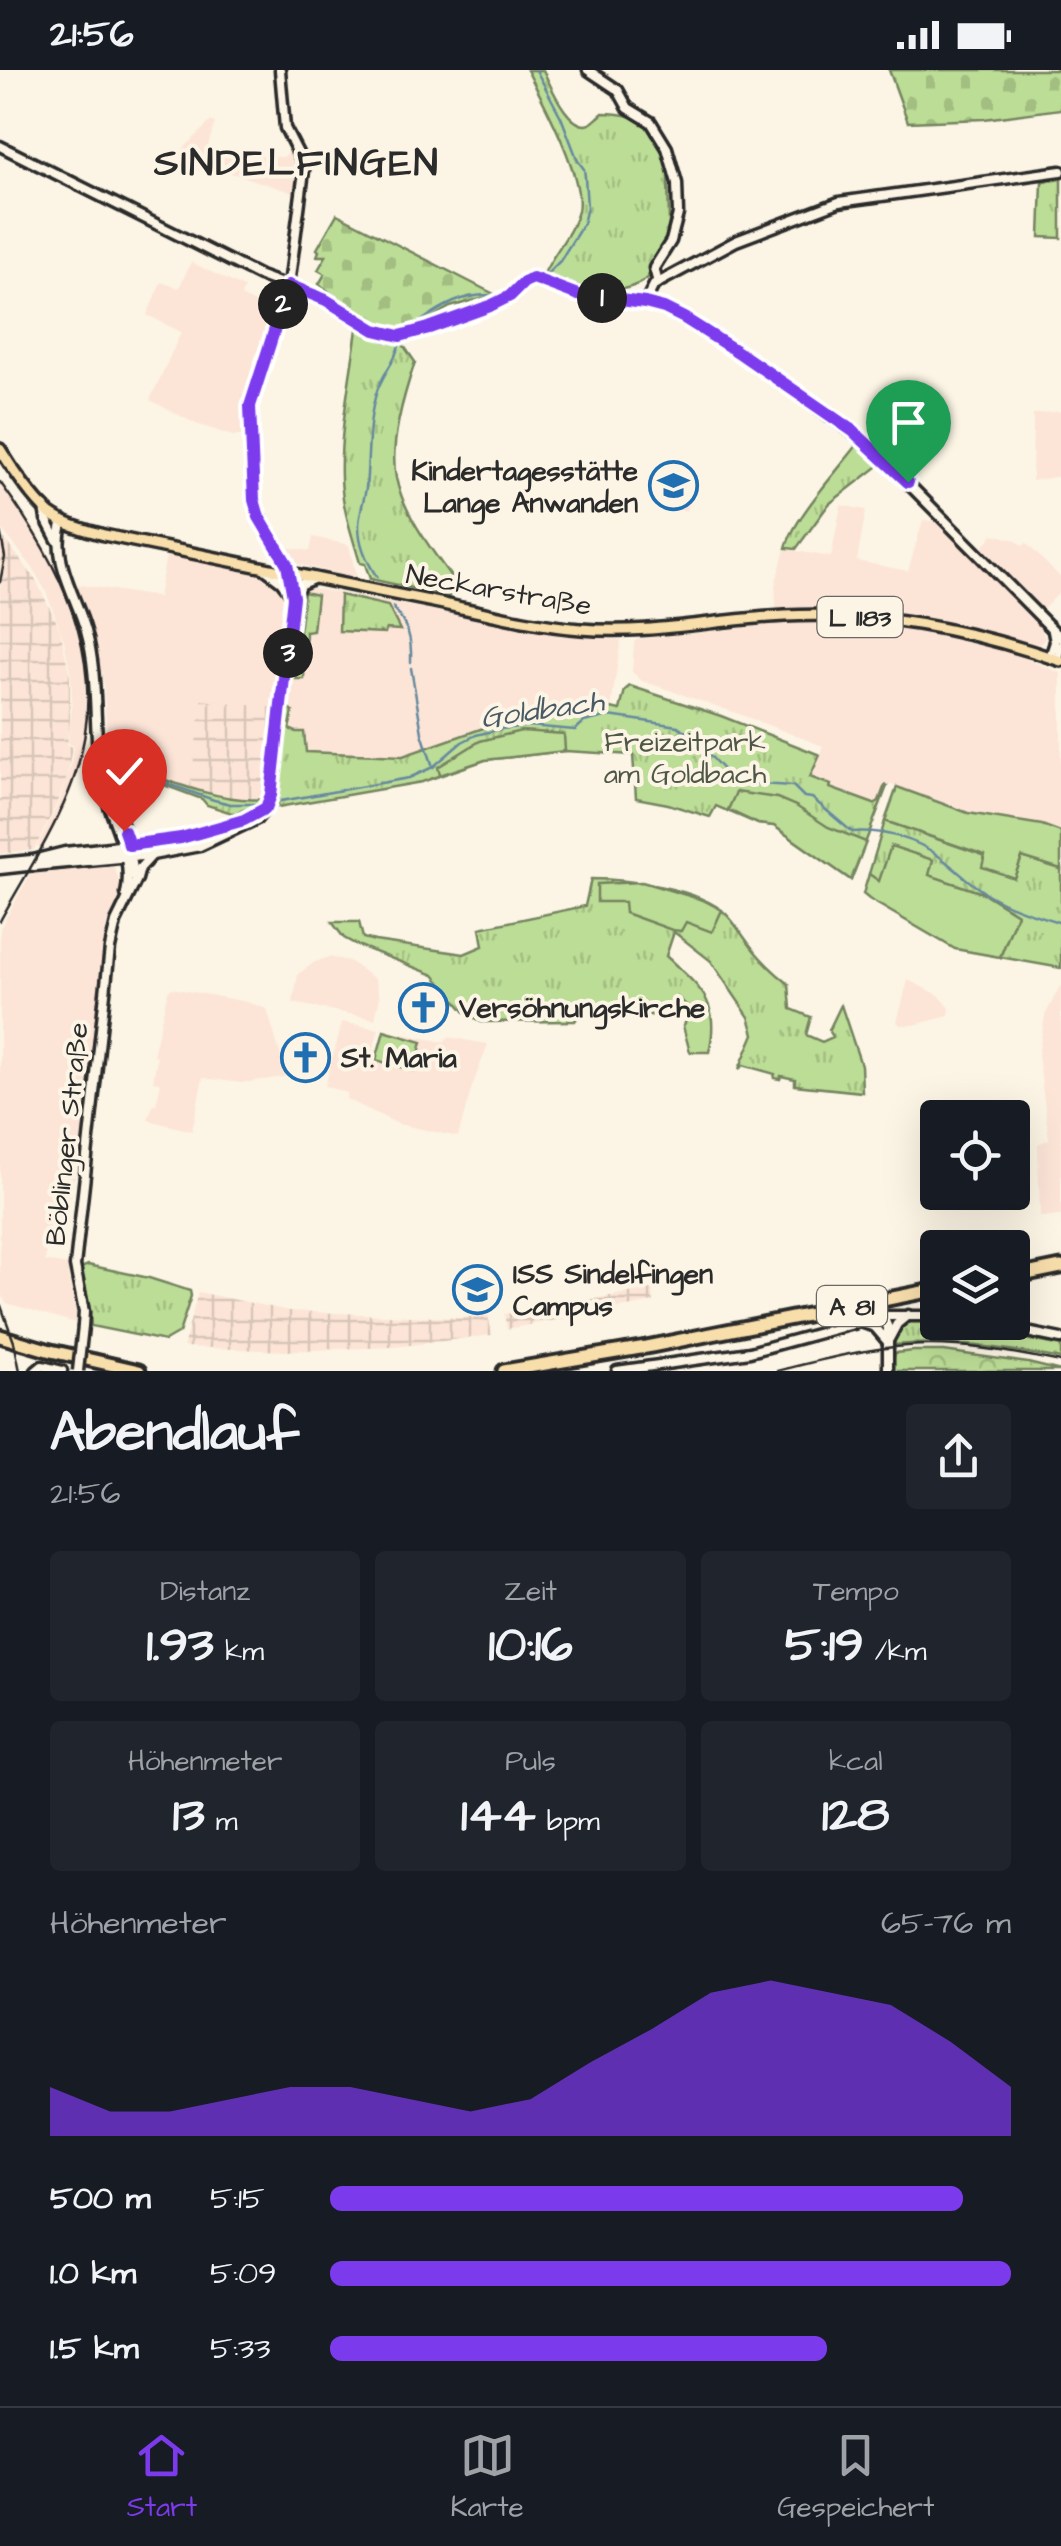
<!DOCTYPE html>
<html lang="de">
<head>
<meta charset="utf-8">
<style>
  body { margin:0; font-family:"Architects Daughter",sans-serif; background:#20242c; color:#f1f3f6; height:100vh; display:flex; flex-direction:column; font-size:38px; white-space:nowrap }
  * { box-sizing:border-box; margin:0 }
  p { font-size:32px; color:#9ea1a6 }
  .icon { flex:none; width:55px; height:55px; fill:none; stroke:currentColor; stroke-width:2; stroke-linecap:round; stroke-linejoin:round }
  .map { position:relative; height:1301px; overflow:hidden }
  .drawer { display:flex; flex-direction:column; background:#171b24; flex:1 }
  .drawer>* { flex:none }
  .tools { position:absolute; left:920px; top:1030px; display:grid; gap:20px }
  .tools a { display:grid; place-items:center; width:110px; height:110px; border-radius:10px; background:#171b24; box-shadow:0 10px 40px #0002; font-size:50px }
  .pin { position:absolute; display:grid; place-items:center; width:85px; height:85px; color:#fff; margin:-102px -42px; border-radius:50% 50% 50% 0; rotate:-45deg; box-shadow:0 0 10px #0007 }
  .pin .icon { rotate:45deg }
  .km { position:absolute; width:50px; height:50px; margin:-25px; border-radius:50%; background:#222; color:#fff; font-size:28px; line-height:50px; text-align:center }
  .round { display:grid; place-items:center; flex:none; width:105px; height:105px; border-radius:10px; background:#20242c }
  .headline { display:flex; align-items:center; justify-content:space-between; height:170px; padding:0 50px }
  h1 { font-size:55px; font-weight:700; line-height:75px }
  .figures { display:grid; grid-template-columns:repeat(3,1fr); gap:15px; height:170px; padding:10px 50px }
  .figures div { display:grid; align-content:center; border-radius:10px; background:#20242c; text-align:center }
  .figures b { font-size:50px; font-weight:700 }
  .figures small { font-size:28px; font-weight:400 }
  .figures p { font-size:28px }
  .chart { height:280px; padding:20px 50px }
  .chart p { display:flex; justify-content:space-between }
  .chart svg { width:100%; height:180px; margin-top:10px; fill:#7c3aed; opacity:.7 }
  ul { padding:0 50px; list-style:none; font-size:32px }
  li { display:grid; grid-template-columns:160px 120px 1fr; align-items:center; height:75px }
  li i { height:25px; border-radius:12px; background:#7c3aed }
  .status { display:flex; justify-content:space-between; align-items:center; height:70px; padding:0 50px; background:#171b24; direction:ltr }
  .status svg { height:28px; fill:currentColor }
  .menu { display:flex; justify-content:space-around; align-items:center; height:140px; border-top:2px solid #363941; background:#171b24; font-size:28px; color:#9ea1a6 }
  .menu a { display:grid; justify-items:center; gap:5px }
  .menu .current { color:#7c3aed }
  .map>svg:first-child { display:block }
</style>
</head>
<body>
<div class="status"><b>21:56</b><svg viewBox="0 0 49 12"><path d="M0 12V9h3v3zM5 12V6h3v6zM10 12V3h3v9zM15 12V0h3v12zM26 1h20v11H26zM47 4h2v5h-2z"/></svg></div>
<div class="map">
<svg width="1061" height="1301" viewBox="0 0 1061 1301">
  <defs>
    <pattern id="industrial-grid" width="8" height="8" patternUnits="userSpaceOnUse" patternTransform="scale(2.5)"><rect width="8" height="8" fill="#fce5d7"/><path d="M0 4h8M4 0v8" fill="none" stroke="#d8c5b9"/></pattern>
    <pattern id="grass-tufts" width="24" height="20" patternUnits="userSpaceOnUse" patternTransform="scale(2.5)"><rect width="24" height="20" fill="#bcdd96"/><path d="M3 7l-1-3M5 7V3M7 7l1-3M15 17l-1-3M17 17v-4M19 17l1-3" fill="none" stroke="#a2be81"/></pattern>
    <pattern id="forest-crowns" width="20" height="18" patternUnits="userSpaceOnUse" patternTransform="scale(2.5)"><rect width="20" height="18" fill="#bcdd96"/><path d="M2 6a3 3 0 1 1 6 0M12 15a3 3 0 1 1 6 0" fill="none" stroke="#a2be81"/></pattern>
    <pattern id="cemetery-stones" width="16" height="16" patternUnits="userSpaceOnUse" patternTransform="scale(2.5)"><rect width="16" height="16" fill="#bcdd96"/><path d="M2 7V4a2 2 0 0 1 4 0v3zM10 15v-3a2 2 0 0 1 4 0v3z" fill="#a2be81"/></pattern>
  </defs>
  <rect width="100%" height="100%" fill="#fcf5e5"/>
  <filter id="ink" filterUnits="userSpaceOnUse"><feTurbulence type="fractalNoise" baseFrequency=".01" numOctaves="2"/><feDisplacementMap in="SourceGraphic" scale="20" xChannelSelector="R" yChannelSelector="G"/><feConvolveMatrix kernelMatrix="1 2 1 2 8 2 1 2 1" color-interpolation-filters="sRGB"/></filter>
  <g filter="url(#ink)">
    <g fill="#fce5d7">
      <path d="M211,51L215,53L208,76L235,84L283,87L292,80L300,97L297,124L206,95L203,102L189,95L196,85L182,80Z"/>
      <path d="M191,192L244,218L241,226L272,241L247,314L244,366H233L196,354L150,330L181,262L147,245L161,212L179,218Z"/>
      <path d="M1061,341V406L1032,411L1033,344Z"/>
      <path d="M659,397L695,410L687,441L655,434L650,422L656,399Z"/>
      <path d="M0,410L40,468L66,516L84,566L90,602V639L82,691L66,735L43,779L37,776L59,732L71,693L73,675L68,674L72,636L71,607L64,570L46,522L32,497L0,457Z"/>
      <path d="M841,435L866,440L857,491L908,501L923,450L938,452L1035,548L1042,560L1045,568L1041,574L1031,573L1027,589L1061,603V762L1042,755L968,743L892,715L885,716L879,731L874,734L830,717V715L810,707L823,676L736,643L642,611L632,602L634,572L638,569L777,554L775,515L785,479L831,487Z"/>
      <path d="M993,464L1016,470L1023,476L1026,473L1061,508V521L1042,540L982,478Z"/>
      <path d="M313,467L349,475L357,509L297,494L286,477L310,481Z"/>
      <path d="M166,486L253,501L277,513L285,526L276,638L267,706L262,729L209,723L109,690L103,610L97,579L75,514L158,527Z"/>
      <path d="M307,517L573,566L621,570L611,638L602,636L570,646L492,655L403,686L283,681L301,526Z"/>
      <path d="M113,794L120,813L121,825L107,855L84,1055L71,1126L52,1125L45,1191L69,1195L68,1206L76,1241V1253L6,1233L0,1222V858L31,803Z"/>
      <path d="M329,887L349,891L375,909L380,927L375,949L293,933L298,904L315,892Z"/>
      <path d="M908,910L939,925L950,938L949,946L914,955H900L897,952Z"/>
      <path d="M1061,914V1146L1040,1147L1038,1074L1049,1069L1038,985L1045,946Z"/>
      <path d="M172,918L247,932L267,939L286,1004L285,1007L241,1013L203,1008L192,1061L148,1050L153,1034H156L161,1013L153,1011L157,986L153,985L168,921Z"/>
      <path d="M342,952L379,959L371,990H374L384,960L444,972L448,967L488,974L471,1020L458,1067L398,1054L346,1029L347,1023L325,1016Z"/>
    </g>
    <g fill="url(#industrial-grid)">
      <path d="M0,463L36,510L60,559L70,607V651L67,675L72,677L67,707L58,732L34,780L0,784Z"/>
      <path d="M202,630L276,638L267,706L262,729L251,730L209,723L190,717Z"/>
      <path d="M652,1219L654,1232L507,1259L504,1244Z"/>
      <path d="M198,1222L290,1241L460,1248L488,1245L492,1265L395,1277L285,1281L183,1277Z"/>
    </g>
    <g fill="url(#grass-tufts)" stroke="#748460" stroke-width="2.5">
      <path d="M527,0H543C550,14 569,62 590,54C591,54 602,44 603,43C651,43 658,63 673,104L668,106L669,153L666,168L661,179L651,191L648,208C617,231 577,218 544,204C553,183 572,164 578,141C585,108 543,31 527,0Z"/>
      <path d="M1061,109V168L1040,167L1042,112Z"/>
      <path d="M361,256L378,267L402,273L415,292C404,325 389,374 396,408C403,443 434,483 454,511L449,526L370,509L365,494L360,493C352,465 342,438 341,408C339,361 351,306 357,259Z"/>
      <path d="M858,374L881,394L829,434L796,479L786,478C793,449 839,399 858,374Z"/>
      <path d="M304,522L317,525L313,561L306,562L304,609H296L297,604L294,603Z"/>
      <path d="M340,525L388,536L400,560L386,559L385,563L339,561Z"/>
      <path d="M630,616L721,646L820,685L810,707L831,715L830,718L874,734L879,731L885,715L887,716L851,810L774,756L758,754L716,736L710,747L668,734L636,728L633,685L565,681L485,690L422,712L278,737L287,640H291L293,642L289,659L296,662H304L306,682L403,686L492,655L570,646L602,636L620,640L625,620Z"/>
      <path d="M109,690C152,704 218,734 262,729L255,738L243,740L235,744L207,735L202,729L110,695Z"/>
      <path d="M885,751L986,786L1014,808L1022,787L1061,799V898L1000,887L1017,844L985,824L928,805L932,790L879,812L869,804Z"/>
      <path d="M591,809C627,809 699,818 726,844C736,854 742,865 750,875C761,890 775,903 789,914L791,939L811,947L806,965L822,972L833,967L829,960L841,935L861,995L862,1022L795,1015V1009L781,1006L780,1009L774,1008L775,1004L743,995L739,999L754,964L749,947L711,891L674,862L666,886C700,918 721,931 709,982H690L683,956L693,941L677,927L658,946L632,943L589,931L575,951L481,952L465,942L434,905L357,875L344,868L332,852H359L363,868L375,871L464,884L483,876L480,858L585,836Z"/>
      <path d="M88,1195L149,1208L190,1221L191,1226L179,1263L165,1271L91,1256L90,1239L81,1198Z"/>
      <path d="M914,1251L949,1254L1061,1276V1289C1004,1278 950,1270 892,1275C893,1261 900,1253 914,1251Z"/>
    </g>
    <path fill="url(#forest-crowns)" stroke="#748460" stroke-width="2.5" d="M914,1281H944L1028,1293L1061,1301H891L895,1283Z"/>
    <g fill="url(#cemetery-stones)" stroke="#748460" stroke-width="2.5">
      <path d="M889,0H1061V39L984,49L908,52Z"/>
      <path d="M337,144L484,219L496,225L450,237L414,258L394,259L370,252L319,214L325,204L318,200L326,186H317L319,181L317,179Z"/>
    </g>
    <g fill="#bcdd96" stroke="#748460" stroke-width="2.5">
      <path d="M521,661L564,664L565,681L485,690L440,705L438,697L480,671Z"/>
      <path d="M897,717L968,743L1042,755L1061,762V799L1022,787L1014,808L982,797L985,785L885,751Z"/>
      <path d="M736,722L777,728L796,736L828,757L866,772L851,810L774,756L758,754L728,740Z"/>
      <path d="M891,776L933,790L929,805L985,824L1017,844L1000,887L955,879L869,829L863,824L869,804L879,811Z"/>
      <path d="M642,812L703,830L722,840L712,862L686,852L681,861L672,860L625,843L624,832H597V814Z"/>
      <path d="M384,961L422,972L414,1001L376,990Z"/>
    </g>
    <g fill="none" stroke-linecap="round" stroke-linejoin="round">
      <g stroke="#66899f" stroke-width="2.5">
        <path d="M536,0L561,47L578,91L584,99L585,107L587,137L583,154L560,191L547,204"/>
        <path d="M412,258C440,237 465,221 501,226"/>
        <path d="M377,507C367,492 359,476 359,456C359,444 364,430 366,418C369,387 367,354 376,324C381,306 395,292 399,275"/>
        <path d="M393,537C408,558 412,566 411,592"/>
        <path d="M411,598L422,663L433,697"/>
        <path d="M111,694L214,730L231,734H258"/>
        <path d="M281,731L409,708L433,697L462,672L476,665L501,659L529,656L575,660L584,652L609,646L678,656L693,667L728,705L741,713L793,716L804,727L812,728L852,762C881,759 917,769 940,787C956,799 971,815 989,825C1011,838 1037,845 1061,853"/>
      </g>
      <defs>
        <g id="secondary">
          <path d="M588,0L618,20L628,38L651,52L667,78L677,113L678,144L671,171L654,198L658,213"/>
          <path d="M0,76L260,206L326,230L370,258L387,265H408L490,236L507,228L527,210L533,207L578,225L637,231L664,239L701,258L741,283L871,376L1061,568"/>
          <path d="M645,233L654,215L736,171L839,132L1061,101"/>
          <path d="M44,437L46,449L57,470"/>
          <path d="M63,451C50,489 76,525 86,561C100,611 92,662 102,713C110,750 135,785 126,824"/>
          <path d="M265,499L281,511L291,524"/>
          <path d="M293,527L301,514L315,508"/>
          <path d="M1050,587L1055,572L1053,561"/>
          <path d="M1058,590L1061,576"/>
          <path d="M105,699L129,775L134,806"/>
          <path d="M142,780L183,774L221,763"/>
          <path d="M37,789L65,782L181,769L244,750"/>
          <path d="M0,793L118,782"/>
          <path d="M34,796L152,785L200,776L257,749L266,738L271,725L293,527L288,496L262,453L254,430L250,336L289,215L304,101V95L285,58L280,0"/>
          <path d="M0,799L36,795"/>
          <path d="M883,1246L888,1258V1301"/>
          <path d="M978,1252L1061,1269"/>
          <path d="M863,1253L875,1257L887,1271"/>
          <path d="M83,1256L84,1242L75,1196L110,878L116,852L137,809L140,798L152,785"/>
          <path d="M889,1269L897,1254L908,1245"/>
          <path d="M36,1301L42,1296L62,1301"/>
          <path d="M617,1301L750,1282L883,1246H938"/>
        </g>
        <path id="primary" d="M0,379C12,399 33,429 50,444C65,455 87,460 104,465C210,487 317,509 424,530C474,540 530,555 581,559C650,565 717,549 785,546C878,541 974,561 1061,591"/>
        <g id="highway">
          <path d="M1012,1207L1061,1197"/>
          <path d="M0,1266L51,1281L139,1301"/>
          <path d="M504,1301L646,1277L938,1219"/>
        </g>
      </defs>
      <use href="#secondary" stroke="#2b2b2b" stroke-width="15"/>
      <use href="#primary" stroke="#2b2b2b" stroke-width="16"/>
      <use href="#highway" stroke="#2b2b2b" stroke-width="19"/>
      <use href="#secondary" stroke="#fcf5e5" stroke-width="8"/>
      <use href="#primary" stroke="#f8deab" stroke-width="9"/>
      <use href="#highway" stroke="#f8deab" stroke-width="11"/>
      <g stroke="#2b2b2b" stroke-width="2.5">
        <path d="M0,412C69,506 116,608 68,724C50,768 23,809 0,851"/>
        <path d="M0,460L5,487L0,512"/>
        <path d="M0,1233L14,1272L20,1301"/>
        <path d="M777,1301C820,1290 863,1279 907,1276C959,1272 1010,1282 1061,1292"/>
      </g>
      <defs>
        <path id="secondary-bridge" d="M78,1301L83,1256"/>
      </defs>
      <use href="#secondary-bridge" stroke="#2b2b2b" stroke-width="15" stroke-linecap="butt"/>
      <use href="#secondary-bridge" stroke="#fcf5e5" stroke-width="8"/>
    </g>
  </g>
  <g fill="none" stroke-linecap="round" stroke-linejoin="round" filter="url(#ink)">
    <defs>
      <path id="route" d="M124,761L129,775L181,768L244,750L266,738L271,725L293,527L287,494L259,447L254,430L250,336L289,215L326,230L375,260L400,266L429,258L490,236L510,226L524,212L533,208L578,225L645,233L664,238L684,248L741,284L853,361L908,412"/>
    </defs>
    <use href="#route" stroke="#fff" stroke-width="20"/>
    <use href="#route" stroke="#7c3aed" stroke-width="12"/>
  </g>
  <defs>
    <symbol id="school-ring" viewBox="-11 -11 22 22"><circle r="9.5" fill="#fcf5e5" stroke="#1f6fb2" stroke-width="1.5"/><path d="M0-5L7-2L0 1L-7-2ZM-4 1L0 2.5L4 1V4Q0 6-4 4Z" fill="#1f6fb2"/></symbol>
    <symbol id="church-ring" viewBox="-11 -11 22 22"><circle r="9.5" fill="#fcf5e5" stroke="#1f6fb2" stroke-width="1.5"/><path d="M-1.2-6h2.4v3.5h3.3v2.4h-3.3V6h-2.4V-.1h-3.3v-2.4h3.3Z" fill="#1f6fb2"/></symbol>
  </defs>
  <g fill-rule="evenodd">
    <use href="#school-ring" x="646" y="388" width="55" height="55"/>
    <use href="#church-ring" x="396" y="910" width="55" height="55"/>
    <use href="#church-ring" x="278" y="960" width="55" height="55"/>
    <use href="#school-ring" x="450" y="1192" width="55" height="55"/>
  </g>
  <g text-anchor="middle" stroke-width="8" stroke-linejoin="round" paint-order="stroke">
    <g fill="#fcf5e5" stroke="#6a6863" stroke-width="2.5">
      <rect x="817.5" y="527" width="85" height="40" rx="8"/>
      <rect x="817" y="1216" width="70" height="40" rx="8"/>
    </g>
    <g font-size="25" font-weight="bold" fill="#2b2b2b">
      <text x="860" y="556">L 1183</text>
      <text x="852" y="1245">A 81</text>
    </g>
    <g font-size="28" font-weight="bold" fill="#2b2b2b" stroke="#fcf5e5" text-anchor="start">
      <text x="638" y="410" text-anchor="end">Kindertagesstätte<tspan x="638" dy="32">Lange Anwanden</tspan></text>
      <text x="459" y="947">Versöhnungskirche</text>
      <text x="341" y="997">St. Maria</text>
      <text x="513" y="1213">ISS Sindelfingen<tspan x="513" dy="32">Campus</tspan></text>
    </g>
    <g font-size="28" fill="#2b2b2b" stroke="#fcf5e5">
      <text transform="translate(499 519) rotate(10)" y="10">Neckarstraße</text>
      <text transform="translate(66 1064) rotate(-84)" y="10">Böblinger Straße</text>
    </g>
    <g font-size="28" fill="#4f5846" stroke="#fcf5e5">
      <text x="685" y="681">Freizeitpark<tspan x="685" dy="32">am Goldbach</tspan></text>
    </g>
    <g font-size="30" font-style="italic" fill="#495a65" stroke="#fcf5e5">
      <text transform="translate(542 639) rotate(-8)" y="10">Goldbach</text>
    </g>
    <g font-size="38" font-weight="bold" letter-spacing="2.5" fill="#2b2b2b" stroke="#fcf5e5">
      <text x="297" y="105">SINDELFINGEN</text>
    </g>
  </g>
</svg>
<div class="tools">
<a><svg class="icon" aria-label="locate" viewBox="0 0 24 24"><circle cx="12" cy="12" r="6"/><path d="M12 2v4M12 18v4M2 12h4M18 12h4"/></svg></a>
<a><svg class="icon" aria-label="layers" viewBox="0 0 24 24"><path d="M12 4l9 5-9 5-9-5zM3 14l9 5 9-5"/></svg></a>
</div>
<div class="pin" style="left:908px;top:412px;background:#1e9e55"><svg class="icon" aria-label="arrive" viewBox="0 0 24 24"><path d="M6 21V4h12l-3 4 3 4H6"/></svg></div>
<div class="pin" style="left:124px;top:761px;background:#d93025"><svg class="icon" aria-label="check" viewBox="0 0 24 24"><path d="M5 12l5 5 9-10"/></svg></div>
<b class="km" style="left:602px;top:228px">1</b>
<b class="km" style="left:283px;top:234px">2</b>
<b class="km" style="left:288px;top:583px">3</b>
</div>
<section class="drawer">
<div class="headline"><div><h1>Abendlauf</h1><p>21:56</p></div><a class="round"><svg class="icon" aria-label="share" viewBox="0 0 24 24"><path d="M12 15V3M7 8l5-5 5 5M5 13v7h14v-7"/></svg></a></div>
<div class="figures">
<div><p>Distanz</p><b>1.93<small> km</small></b></div>
<div><p>Zeit</p><b>10:16</b></div>
<div><p>Tempo</p><b>5:19<small> /km</small></b></div>
</div>
<div class="figures">
<div><p>Höhenmeter</p><b>13<small> m</small></b></div>
<div><p>Puls</p><b>144<small> bpm</small></b></div>
<div><p>kcal</p><b>128</b></div>
</div>
<div class="chart"><p><span>Höhenmeter</span>65–76 m</p>
<svg viewBox="0 0 160 44" preserveAspectRatio="none"><path d="M0 44V32L10 38L20 38L30 35L40 32L50 32L60 35L70 38L80 35L90 26L100 18L110 9L120 6L130 9L140 12L150 21L160 32V44z"/></svg>
</div>
<ul>
<li><b>500 m</b>5:15<i style="width:93%"></i></li>
<li><b>1.0 km</b>5:09<i style="width:100%"></i></li>
<li><b>1.5 km</b>5:33<i style="width:73%"></i></li>
</ul>
</section>
<nav class="menu">
<a class="current"><svg class="icon" aria-label="home" viewBox="0 0 24 24"><path d="M3 11l9-7 9 7M6 9v11h12V9"/></svg>Start</a>
<a><svg class="icon" aria-label="map" viewBox="0 0 24 24"><path d="M3 6l6-2 6 2 6-2v14l-6 2-6-2-6 2zM9 4v14M15 6v14"/></svg>Karte</a>
<a><svg class="icon" aria-label="saved" viewBox="0 0 24 24"><path d="M7 4h10v16l-5-4-5 4z"/></svg>Gespeichert</a>
</nav>
</body>
</html>
